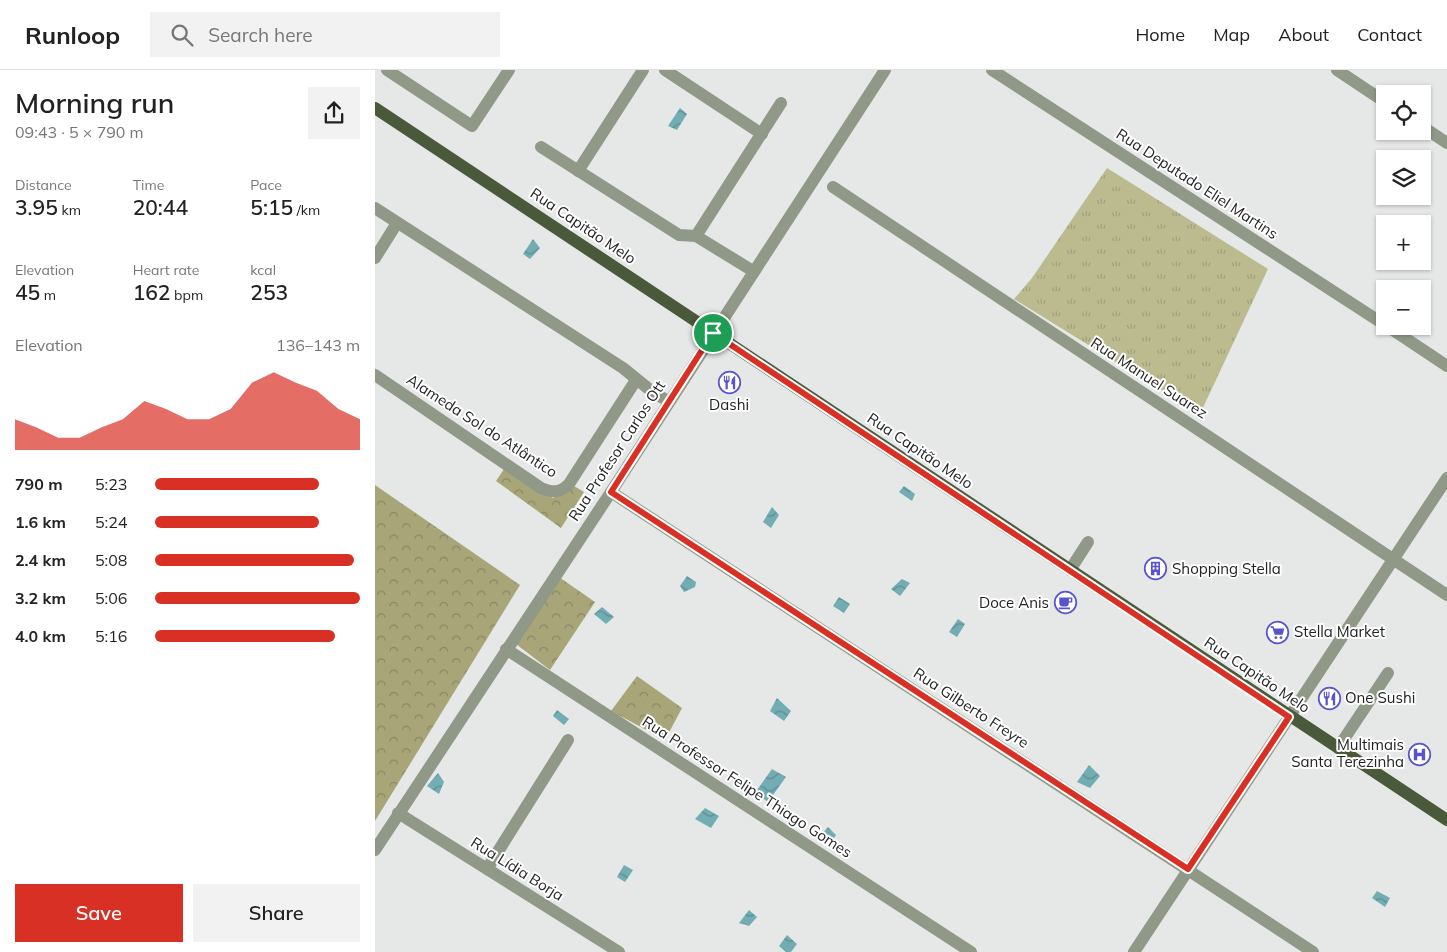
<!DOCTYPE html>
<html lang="en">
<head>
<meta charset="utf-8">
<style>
  body { margin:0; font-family:Mulish,sans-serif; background:#f2f2f2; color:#222; height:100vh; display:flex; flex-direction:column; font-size:19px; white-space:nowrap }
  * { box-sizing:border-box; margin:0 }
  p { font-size:16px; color:#767676 }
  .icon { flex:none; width:28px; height:28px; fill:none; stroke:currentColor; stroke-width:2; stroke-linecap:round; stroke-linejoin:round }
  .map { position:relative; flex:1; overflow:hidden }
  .panel { display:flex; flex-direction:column; background:#fff; width:375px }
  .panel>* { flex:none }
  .buttons { position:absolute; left:1001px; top:15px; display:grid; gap:10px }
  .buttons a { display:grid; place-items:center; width:55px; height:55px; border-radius:0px; background:#fff; box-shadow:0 1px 4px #0004; font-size:25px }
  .pin { position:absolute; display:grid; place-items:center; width:42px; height:42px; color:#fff; margin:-21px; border:2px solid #fff; border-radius:50%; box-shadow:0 1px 5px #0007 }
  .round { display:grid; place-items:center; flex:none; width:52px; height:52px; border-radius:0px; background:#f2f2f2 }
  .headline { display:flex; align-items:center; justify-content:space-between; height:85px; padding:0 15px }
  h1 { font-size:28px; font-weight:600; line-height:38px }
  .metrics { display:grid; grid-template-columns:repeat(3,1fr); gap:8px; height:85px; padding:5px 15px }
  .metrics div { display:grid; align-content:center }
  .metrics b { font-size:21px; font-weight:600 }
  .metrics small { font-size:14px; font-weight:400 }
  .metrics p { font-size:14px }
  .chart { height:140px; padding:10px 15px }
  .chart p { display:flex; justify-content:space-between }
  .chart svg { width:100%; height:90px; margin-top:5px; fill:#d93025; opacity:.7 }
  .primary-button { display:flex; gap:10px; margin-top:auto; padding:10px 15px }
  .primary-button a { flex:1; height:58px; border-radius:0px; background:#d93025; color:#fff; font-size:20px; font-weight:600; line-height:58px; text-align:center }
  .primary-button a+a { background:#f2f2f2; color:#222 }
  ul { padding:0 15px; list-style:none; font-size:16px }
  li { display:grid; grid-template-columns:80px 60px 1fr; align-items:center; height:38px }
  li i { height:12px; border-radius:6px; background:#d93025 }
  header { display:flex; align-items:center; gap:30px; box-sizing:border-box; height:70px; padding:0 25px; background:#fff; border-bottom:1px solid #e0e0e0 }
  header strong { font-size:24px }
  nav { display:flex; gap:28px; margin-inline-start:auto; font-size:18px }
  .search { width:350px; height:45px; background:#f2f2f2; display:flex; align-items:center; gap:12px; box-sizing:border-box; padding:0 18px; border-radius:0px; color:#767676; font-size:19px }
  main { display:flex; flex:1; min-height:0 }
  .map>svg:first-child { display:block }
</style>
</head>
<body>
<header>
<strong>Runloop</strong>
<div class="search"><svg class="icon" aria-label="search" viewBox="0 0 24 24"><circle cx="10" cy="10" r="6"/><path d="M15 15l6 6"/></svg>Search here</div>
<nav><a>Home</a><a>Map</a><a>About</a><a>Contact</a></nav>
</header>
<main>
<section class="panel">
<div class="headline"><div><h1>Morning run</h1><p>09:43 · 5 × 790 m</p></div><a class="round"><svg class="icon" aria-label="share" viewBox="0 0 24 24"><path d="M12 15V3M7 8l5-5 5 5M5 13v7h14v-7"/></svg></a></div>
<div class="metrics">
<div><p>Distance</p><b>3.95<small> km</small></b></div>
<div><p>Time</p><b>20:44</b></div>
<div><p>Pace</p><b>5:15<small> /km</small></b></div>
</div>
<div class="metrics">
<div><p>Elevation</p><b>45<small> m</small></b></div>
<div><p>Heart rate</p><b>162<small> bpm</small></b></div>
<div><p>kcal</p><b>253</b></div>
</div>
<div class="chart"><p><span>Elevation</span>136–143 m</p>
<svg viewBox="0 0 160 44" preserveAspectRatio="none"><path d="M0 44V29L10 33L20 38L30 38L40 33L50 29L60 20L70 24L80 29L90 29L100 24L110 11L120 6L130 11L140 15L150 24L160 29V44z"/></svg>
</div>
<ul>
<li><b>790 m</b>5:23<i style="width:80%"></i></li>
<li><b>1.6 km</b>5:24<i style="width:80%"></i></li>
<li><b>2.4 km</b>5:08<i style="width:97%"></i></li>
<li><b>3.2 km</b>5:06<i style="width:100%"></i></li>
<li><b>4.0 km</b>5:16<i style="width:88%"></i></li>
</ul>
<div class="primary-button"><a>Save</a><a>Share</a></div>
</section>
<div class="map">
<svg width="1072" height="882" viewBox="0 0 1072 882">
  <defs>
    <pattern id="grass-tufts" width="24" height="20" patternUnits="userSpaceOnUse" patternTransform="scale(1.25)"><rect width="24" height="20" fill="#bcbb90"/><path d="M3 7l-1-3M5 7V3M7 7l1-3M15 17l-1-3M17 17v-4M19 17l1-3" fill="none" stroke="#a1a07c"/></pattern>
    <pattern id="forest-crowns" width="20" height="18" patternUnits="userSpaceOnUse" patternTransform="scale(1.25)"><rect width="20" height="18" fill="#a8a679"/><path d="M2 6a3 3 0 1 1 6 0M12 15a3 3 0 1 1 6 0" fill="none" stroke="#888763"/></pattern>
    <pattern id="water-waves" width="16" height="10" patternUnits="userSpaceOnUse" patternTransform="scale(1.25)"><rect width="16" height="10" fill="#72adb4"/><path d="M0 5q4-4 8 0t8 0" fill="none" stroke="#5d8c92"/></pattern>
  </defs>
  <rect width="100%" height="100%" fill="#e5e8e6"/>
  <path fill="url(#grass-tufts)" d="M732,98L893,199L825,344L639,229L657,208Z"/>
  <g fill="url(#forest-crowns)">
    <path d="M129,399L178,428L199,416L209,422L186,458L121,411Z"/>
    <path d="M0,415L145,515L0,751Z"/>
    <path d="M184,507L220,532L175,600L141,574Z"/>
    <path d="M262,606L307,638L290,670L236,641Z"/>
  </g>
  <g fill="url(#water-waves)">
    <path d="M305,38L312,44L302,60L293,56Z"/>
    <path d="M158,169L165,178L155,189L148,184Z"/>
    <path d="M529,416L540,424L537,431L524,422Z"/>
    <path d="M397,437L404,445L396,458L388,452Z"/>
    <path d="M312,506L321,512L320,517L309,522L305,516Z"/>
    <path d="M527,509L535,513L525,526L516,519Z"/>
    <path d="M464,527L475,534L469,543L458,536Z"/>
    <path d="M227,537L239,547L231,554L219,544Z"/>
    <path d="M583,549L590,554L582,567L574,562Z"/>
    <path d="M402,628L416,641L409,651L395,641Z"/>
    <path d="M182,640L194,649L189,655L178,646Z"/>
    <path d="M714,695L725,706L715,718L702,712Z"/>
    <path d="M397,699L411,707L393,732L380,723Z"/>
    <path d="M63,703L69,712L64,724L52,716Z"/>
    <path d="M330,738L344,746L336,758L320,749Z"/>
    <path d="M453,757L461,765L455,774L449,770L446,765Z"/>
    <path d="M249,795L258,800L250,812L242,807Z"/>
    <path d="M1002,821L1015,828L1010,837L997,828Z"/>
    <path d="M374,840L382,847L374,856L364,853Z"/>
    <path d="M412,865L422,874L416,882H411L404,876Z"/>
  </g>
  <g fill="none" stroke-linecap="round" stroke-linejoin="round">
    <g stroke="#909987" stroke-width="12">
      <path d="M12,0L97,56L134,0"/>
      <path d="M290,0L387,64"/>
      <path d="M617,0L1010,255"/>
      <path d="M962,0L1010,32"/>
      <path d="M1048,57L1072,73"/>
      <path d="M166,77L304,165L321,166L378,201"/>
      <path d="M203,101L268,0"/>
      <path d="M458,117L1072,525"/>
      <path d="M0,138L248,298L280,324L294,331"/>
      <path d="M321,166L406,33"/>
      <path d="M0,188L22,153"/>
      <path d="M1012,256L1072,296"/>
      <path d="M0,305L166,418C178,423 185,423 194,414L261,310"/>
      <path d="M236,422L938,882"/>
      <path d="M695,500L713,472"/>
      <path d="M131,579L596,882"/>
      <path d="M963,678L1013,603"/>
      <path d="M23,743L244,882"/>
      <path d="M0,780L236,422L510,0"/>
      <path d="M112,799L193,670"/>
      <path d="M759,882L1072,408"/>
    </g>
    <path stroke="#49593a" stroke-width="12" d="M0,38L1072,750"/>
  </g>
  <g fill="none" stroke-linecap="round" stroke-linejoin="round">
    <defs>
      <path id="route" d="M338,263L914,647L813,799L236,422Z"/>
    </defs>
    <use href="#route" stroke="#fff" stroke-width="10"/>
    <use href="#route" stroke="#d93025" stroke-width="6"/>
  </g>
  <defs>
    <symbol id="restaurant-ring" viewBox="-11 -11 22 22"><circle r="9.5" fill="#fff" stroke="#5954cc" stroke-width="1.5"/><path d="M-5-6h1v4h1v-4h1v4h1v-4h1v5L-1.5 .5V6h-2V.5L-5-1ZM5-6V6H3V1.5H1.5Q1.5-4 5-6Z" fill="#5954cc"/></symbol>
    <symbol id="building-ring" viewBox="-11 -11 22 22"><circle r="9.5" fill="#fff" stroke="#5954cc" stroke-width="1.5"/><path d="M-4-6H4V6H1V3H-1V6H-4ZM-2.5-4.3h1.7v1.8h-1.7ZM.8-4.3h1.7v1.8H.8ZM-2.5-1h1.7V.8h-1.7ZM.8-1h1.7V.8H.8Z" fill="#5954cc"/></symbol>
    <symbol id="cafe-ring" viewBox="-11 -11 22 22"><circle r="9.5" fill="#fff" stroke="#5954cc" stroke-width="1.5"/><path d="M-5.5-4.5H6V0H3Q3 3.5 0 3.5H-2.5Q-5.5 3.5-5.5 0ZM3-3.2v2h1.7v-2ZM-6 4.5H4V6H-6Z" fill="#5954cc"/></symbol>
    <symbol id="supermarket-ring" viewBox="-11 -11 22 22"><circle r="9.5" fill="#fff" stroke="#5954cc" stroke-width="1.5"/><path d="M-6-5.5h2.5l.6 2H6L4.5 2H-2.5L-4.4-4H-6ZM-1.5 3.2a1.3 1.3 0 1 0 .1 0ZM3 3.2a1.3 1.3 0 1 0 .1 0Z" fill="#5954cc"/></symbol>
    <symbol id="hospital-ring" viewBox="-11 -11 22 22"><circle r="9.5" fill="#fff" stroke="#5954cc" stroke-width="1.5"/><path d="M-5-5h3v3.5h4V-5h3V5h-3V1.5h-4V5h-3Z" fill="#5954cc"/></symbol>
  </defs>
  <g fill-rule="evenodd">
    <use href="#restaurant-ring" x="342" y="300" width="25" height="25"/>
    <use href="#building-ring" x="768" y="486" width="25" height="25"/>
    <use href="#cafe-ring" x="678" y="520" width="25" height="25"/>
    <use href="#supermarket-ring" x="890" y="550" width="25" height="25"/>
    <use href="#restaurant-ring" x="942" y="616" width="25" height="25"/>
    <use href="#hospital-ring" x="1032" y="672" width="25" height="25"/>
  </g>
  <g text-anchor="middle" stroke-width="4" stroke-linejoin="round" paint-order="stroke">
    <g font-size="15" fill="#222322" stroke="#fff">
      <text transform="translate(822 114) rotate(33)" y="5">Rua Deputado Eliel Martins</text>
      <text transform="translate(208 156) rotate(34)" y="5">Rua Capitão Melo</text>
      <text transform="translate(774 308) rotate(33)" y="5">Rua Manuel Suarez</text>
      <text transform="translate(107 356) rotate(33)" y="5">Alameda Sol do Atlântico</text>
      <text transform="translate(242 381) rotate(-57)" y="5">Rua Profesor Carlos Ott</text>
      <text transform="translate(545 381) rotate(34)" y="5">Rua Capitão Melo</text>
      <text transform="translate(882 605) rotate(34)" y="5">Rua Capitão Melo</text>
      <text transform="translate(596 638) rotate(33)" y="5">Rua Gilberto Freyre</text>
      <text transform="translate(372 717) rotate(33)" y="5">Rua Professor Felipe Thiago Gomes</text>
      <text transform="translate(142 799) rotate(32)" y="5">Rua Lídia Borja</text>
    </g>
    <g font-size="15" fill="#222322" stroke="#fff" text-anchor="start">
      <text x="354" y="340" text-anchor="middle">Dashi</text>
      <text x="797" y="504">Shopping Stella</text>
      <text x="674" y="538" text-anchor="end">Doce Anis</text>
      <text x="919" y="567">Stella Market</text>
      <text x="970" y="633">One Sushi</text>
      <text x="1029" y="680" text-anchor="end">Multimais<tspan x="1029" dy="17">Santa Terezinha</tspan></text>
    </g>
  </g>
</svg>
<div class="buttons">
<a><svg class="icon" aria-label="locate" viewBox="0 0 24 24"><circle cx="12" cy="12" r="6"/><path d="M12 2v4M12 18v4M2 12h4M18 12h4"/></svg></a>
<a><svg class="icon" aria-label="layers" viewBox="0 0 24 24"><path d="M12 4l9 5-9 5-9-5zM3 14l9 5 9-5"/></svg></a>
<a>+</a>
<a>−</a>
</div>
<div class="pin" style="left:338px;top:263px;background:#1e9e55"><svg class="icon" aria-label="arrive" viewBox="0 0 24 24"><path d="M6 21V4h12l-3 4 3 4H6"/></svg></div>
</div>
</main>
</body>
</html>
